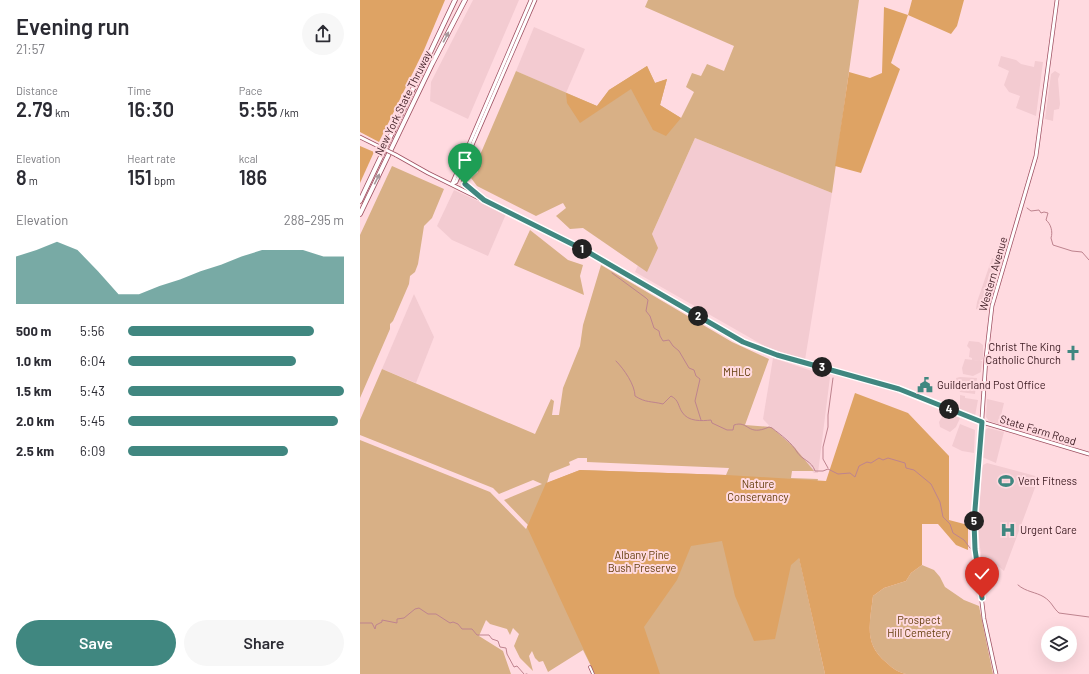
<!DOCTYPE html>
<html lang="en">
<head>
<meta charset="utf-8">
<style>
  body { margin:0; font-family:Barlow,sans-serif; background:#f7f7f7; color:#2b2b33; height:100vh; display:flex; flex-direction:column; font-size:15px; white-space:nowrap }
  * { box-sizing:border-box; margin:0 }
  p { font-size:13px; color:#7c7c81 }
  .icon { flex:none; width:22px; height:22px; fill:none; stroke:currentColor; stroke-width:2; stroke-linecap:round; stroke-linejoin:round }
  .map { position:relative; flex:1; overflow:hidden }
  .side { display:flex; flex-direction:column; background:#fff; width:360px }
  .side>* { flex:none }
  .tools { position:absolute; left:681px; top:626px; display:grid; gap:8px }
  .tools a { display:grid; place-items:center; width:36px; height:36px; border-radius:50%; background:#fff; box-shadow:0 4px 16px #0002; font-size:20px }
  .pin { position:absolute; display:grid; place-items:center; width:34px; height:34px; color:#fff; margin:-41px -17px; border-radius:50% 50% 50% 0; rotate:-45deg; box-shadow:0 0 4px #0007 }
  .pin .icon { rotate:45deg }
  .km { position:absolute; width:20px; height:20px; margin:-10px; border-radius:50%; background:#222; color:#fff; font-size:11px; line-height:20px; text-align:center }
  .round { display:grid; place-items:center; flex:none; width:42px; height:42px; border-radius:21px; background:#f7f7f7 }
  .headline { display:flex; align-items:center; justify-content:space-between; height:68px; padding:0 16px }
  h1 { font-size:22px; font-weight:600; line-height:30px }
  .metrics { display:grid; grid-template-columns:repeat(3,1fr); gap:6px; height:68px; padding:4px 16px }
  .metrics div { display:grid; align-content:center }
  .metrics b { font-size:20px; font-weight:600 }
  .metrics small { font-size:11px; font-weight:400 }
  .metrics p { font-size:11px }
  .chart { height:112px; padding:8px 16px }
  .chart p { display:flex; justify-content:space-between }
  .chart svg { width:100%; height:72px; margin-top:4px; fill:#408780; opacity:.7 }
  .primary-button { display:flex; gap:8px; margin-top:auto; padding:8px 16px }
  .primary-button a { flex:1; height:46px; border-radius:24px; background:#408780; color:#fff; font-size:16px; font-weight:600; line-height:46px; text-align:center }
  .primary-button a+a { background:#f7f7f7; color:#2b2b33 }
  ul { padding:0 16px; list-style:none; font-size:13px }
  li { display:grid; grid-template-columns:64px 48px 1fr; align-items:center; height:30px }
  li i { height:10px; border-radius:5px; background:#408780 }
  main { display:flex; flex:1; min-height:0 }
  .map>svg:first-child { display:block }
</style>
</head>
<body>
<main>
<section class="side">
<div class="headline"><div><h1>Evening run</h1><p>21:57</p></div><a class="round"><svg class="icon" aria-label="share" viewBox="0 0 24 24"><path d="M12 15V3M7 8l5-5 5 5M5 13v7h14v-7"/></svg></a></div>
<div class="metrics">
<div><p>Distance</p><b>2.79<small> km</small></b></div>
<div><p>Time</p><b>16:30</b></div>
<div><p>Pace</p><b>5:55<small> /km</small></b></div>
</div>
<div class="metrics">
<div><p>Elevation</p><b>8<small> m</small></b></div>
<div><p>Heart rate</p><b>151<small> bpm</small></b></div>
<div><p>kcal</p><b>186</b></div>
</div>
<div class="chart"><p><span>Elevation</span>288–295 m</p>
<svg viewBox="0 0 160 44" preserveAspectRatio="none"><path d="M0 44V15L10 11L20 6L30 11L40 24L50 38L60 38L70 33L80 29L90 24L100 20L110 15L120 11L130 11L140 11L150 15L160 15V44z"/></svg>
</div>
<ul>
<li><b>500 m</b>5:56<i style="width:86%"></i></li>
<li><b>1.0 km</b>6:04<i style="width:78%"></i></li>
<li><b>1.5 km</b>5:43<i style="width:100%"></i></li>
<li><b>2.0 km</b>5:45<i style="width:97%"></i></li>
<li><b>2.5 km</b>6:09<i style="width:74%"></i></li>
</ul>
<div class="primary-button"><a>Save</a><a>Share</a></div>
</section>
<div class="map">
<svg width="729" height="674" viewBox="0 0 729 674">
  <rect width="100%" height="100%" fill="#ffdae0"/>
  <g fill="#f3cbd1">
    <path d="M113,0H159L108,119L70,101L71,82Z"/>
    <path d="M174,27L225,49L206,93L156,71Z"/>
    <path d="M641,56L656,60L661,64L674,67L675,61L683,62L676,116L656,108L660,96L649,92L644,85L649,71L638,66Z"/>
    <path d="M695,71L700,74L698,79L700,104L699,109L694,110L693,121L685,119L691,74Z"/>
    <path d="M335,138L472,193L445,360L406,347L275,272Z"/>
    <path d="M94,190L146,214L128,256L92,240L77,226Z"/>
    <path d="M632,258L641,262L626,312L616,309L617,302Z"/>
    <path d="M54,294L74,337L56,383L22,369Z"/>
    <path d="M609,341L619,342L623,345V359L620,361L612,360V358L609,357L610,349L607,346Z"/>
    <path d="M413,358L470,377L458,473H454L403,419Z"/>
    <path d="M605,359L622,361L621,372L613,376L603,374L602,368Z"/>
    <path d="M600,377L617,378L615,394L600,392L596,378Z"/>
    <path d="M600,395L605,396V398L618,400L615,416L600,410Z"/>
    <path d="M627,399L644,403L639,424L629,421L626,417Z"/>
    <path d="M585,412L600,418L596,427L590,432L580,427L579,422Z"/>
    <path d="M600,424L615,430L614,453L602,451L592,446Z"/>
    <path d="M628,428L644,432L636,463L622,457L625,430Z"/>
    <path d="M627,463L679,477L644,571L637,565L622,564L618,530L622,468L623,465Z"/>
  </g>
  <g fill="#d8b086" fill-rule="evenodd">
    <path d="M288,0H499L472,193L335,138L292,234L298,248L287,272L223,228L210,229L196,216L206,208L203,203L176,216L117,186L111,178L118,172L117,162L156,71L237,106L249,90L287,66L295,83L307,79L300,105L321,118L334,92L326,87L332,73L341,76L347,64L364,71L374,46L285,7Z"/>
    <path d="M32,166L84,189L72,218L64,226L58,264L55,272L50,276L49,284L33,321L30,324V329L0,398V235Z"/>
    <path d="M170,230L208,260L223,265L220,276L224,295L154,265Z"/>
    <path d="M241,265L372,342L409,359L385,425L411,427L435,448L454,471H432L431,478L458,479L439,557L465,674H235L223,650L188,672L183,661L179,662L175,658L172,651L169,656L173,671L160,658L154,646L159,634L153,628L150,635L147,629L130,624L126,620L119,636L143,651L151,674H0V440L130,492L166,529L168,525L144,500L182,484L173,480L139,494L133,488L0,435V420L22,369L175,434L191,399L194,401L192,415H199L203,388L220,346L223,325ZM218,458H227V462L369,468L366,475L220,470L187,483L190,473L210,465L209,462Z"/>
    <path d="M562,565L574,570L580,577L585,587L604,600L619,606L633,674H546C538,672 533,669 527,663C503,644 510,623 513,596L524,588L546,581L551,573Z"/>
  </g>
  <g fill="#dea364">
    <path d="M0,0H85L64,50L19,142L0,132Z"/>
    <path d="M552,0H604L597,26L591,34L548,15L531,63L540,69L501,173L475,166L489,72L510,78L522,73L524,7L548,15Z"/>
    <path d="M287,66L295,83L307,79L300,105L321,118L306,136L293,130L271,89L220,123L207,103L206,93L237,106L249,90Z"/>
    <path d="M0,146L14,152L0,183Z"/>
    <path d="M495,393L548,413L589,456V520L608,525V550L596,545L578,524H562V565L551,573L546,581L524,588L513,596C510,623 503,644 527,663C533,669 538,672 546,674H465L439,558L431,565L415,639L394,641L375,596L362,541L331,546L317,580L284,627L300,674H235L167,527L186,483L220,470L367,475L466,481Z"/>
  </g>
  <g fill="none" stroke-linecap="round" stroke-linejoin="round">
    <g stroke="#be838e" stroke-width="1">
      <path d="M667,208L671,211L679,210L681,213L684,212L688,213L686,220C691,224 693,232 691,238L693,245L712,251L722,252L729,260"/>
      <path d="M252,273L286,298L288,300L286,311L290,316L294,328L299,331L300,336L303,341L309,340L313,346L319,351L329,368L334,370L336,376L340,379L335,401L341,420"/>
      <path d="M256,361C264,369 275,385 275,396C286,403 291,401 303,404L311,396C319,400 318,406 322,412C328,422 342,421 351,420L352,423L367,430H373L374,425C389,420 387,437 409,427L412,428C421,435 432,443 437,452C442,460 452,461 455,471H463L468,469L478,474L490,473L495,477L499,466L507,462L511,463L519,458L523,460L528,458L545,463L546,468L554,470L571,484L580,502L583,517L590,524L593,533L604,540L610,548"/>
      <path d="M468,468L463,459V447L468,427V415L473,378"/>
      <path d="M658,585C666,592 676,592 684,597C692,602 693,608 699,613L729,617"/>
      <path d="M0,623H12L15,629L16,625L22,622V620L37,623V619L44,618L55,609L59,608L68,614H76L90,623L93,622L98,624L102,629H112L117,635H129L132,639L138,641L140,647L146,648L147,654L154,667L157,666L164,674"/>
      <path d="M166,674H167"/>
    </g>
    <defs>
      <path id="minor" d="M230,667L233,674"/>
      <g id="major">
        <path d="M0,137L18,146"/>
        <path d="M36,155L68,173L228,252L383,342L417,355L539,389L622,422L729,454"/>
        <path d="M103,169C100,182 108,188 117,195"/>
        <path d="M92,184L96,182L175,0"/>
        <path d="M92,184L171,0"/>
        <path d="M636,674L624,619L614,537L626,358L632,306L676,156L697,0"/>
      </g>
      <g id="highway">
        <path d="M0,201L95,0"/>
        <path d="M0,214L72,64L105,0"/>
      </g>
    </defs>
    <use href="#minor" stroke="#9e5061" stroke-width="3.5"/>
    <use href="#major" stroke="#9e5061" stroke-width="4.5"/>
    <use href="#highway" stroke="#9e5061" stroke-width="5.5"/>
    <use href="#minor" stroke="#fff" stroke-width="2"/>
    <use href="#major" stroke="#fff" stroke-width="3"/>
    <use href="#highway" stroke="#fff" stroke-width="4"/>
    <defs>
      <path id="major-bridge" d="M18,146L36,155"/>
    </defs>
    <use href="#major-bridge" stroke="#9e5061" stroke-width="4.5" stroke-linecap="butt"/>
    <use href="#major-bridge" stroke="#fff" stroke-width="3"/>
  </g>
  <defs><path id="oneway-solid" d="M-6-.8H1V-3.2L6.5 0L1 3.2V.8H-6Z"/></defs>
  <g fill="#a7989c">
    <use href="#oneway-solid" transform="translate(86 37) rotate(-62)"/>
    <use href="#oneway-solid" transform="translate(17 179) rotate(-64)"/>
  </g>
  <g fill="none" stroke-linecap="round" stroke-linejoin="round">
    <defs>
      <path id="route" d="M105,184L124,200L228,252L383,342L417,355L539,389L622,422L614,522L615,549L622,598"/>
    </defs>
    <use href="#route" stroke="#fff" stroke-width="8"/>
    <use href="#route" stroke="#408780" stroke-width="5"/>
  </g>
  <defs>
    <symbol id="church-bare" viewBox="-9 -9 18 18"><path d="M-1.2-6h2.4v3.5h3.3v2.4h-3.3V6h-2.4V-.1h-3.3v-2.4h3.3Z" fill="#408780" stroke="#ffdae0" stroke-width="2.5" paint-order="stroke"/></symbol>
    <symbol id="civic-bare" viewBox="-9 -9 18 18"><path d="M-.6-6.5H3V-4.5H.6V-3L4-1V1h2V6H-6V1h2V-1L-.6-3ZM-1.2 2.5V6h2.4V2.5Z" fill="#408780" stroke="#ffdae0" stroke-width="2.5" paint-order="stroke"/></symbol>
    <symbol id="stadium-bare" viewBox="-9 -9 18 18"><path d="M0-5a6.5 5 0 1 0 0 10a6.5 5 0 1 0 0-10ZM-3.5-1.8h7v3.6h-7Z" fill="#408780" stroke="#ffdae0" stroke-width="2.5" paint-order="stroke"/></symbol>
    <symbol id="hospital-bare" viewBox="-9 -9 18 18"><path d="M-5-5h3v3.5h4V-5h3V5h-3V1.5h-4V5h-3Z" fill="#408780" stroke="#ffdae0" stroke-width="2.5" paint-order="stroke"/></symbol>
  </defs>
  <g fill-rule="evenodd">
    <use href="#church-bare" x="702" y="342" width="22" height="22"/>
    <use href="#civic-bare" x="554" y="374" width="22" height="22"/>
    <use href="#stadium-bare" x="635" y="470" width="22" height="22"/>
    <use href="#hospital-bare" x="637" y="519" width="22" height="22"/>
  </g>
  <g text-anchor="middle" stroke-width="4" stroke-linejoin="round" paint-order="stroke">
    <g font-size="11" fill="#3c1b22" stroke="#ffdae0">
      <text transform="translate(43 103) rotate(-64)" y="4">New York State Thruway</text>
      <text transform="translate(633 274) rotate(-74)" y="4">Western Avenue</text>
      <text transform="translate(678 430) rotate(17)" y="4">State Farm Road</text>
    </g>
    <g font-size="11" fill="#3c1b22" stroke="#ffdae0" text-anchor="start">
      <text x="701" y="351" text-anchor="end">Christ The King<tspan x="701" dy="13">Catholic Church</tspan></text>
      <text x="577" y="389">Guilderland Post Office</text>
      <text x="658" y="485">Vent Fitness</text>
      <text x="660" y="534">Urgent Care</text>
    </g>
    <g font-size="11" fill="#67400f" stroke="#ffdae0">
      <text x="377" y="376">MHLC</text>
      <text x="398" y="488">Nature<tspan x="398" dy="13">Conservancy</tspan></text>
      <text x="282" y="559">Albany Pine<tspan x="282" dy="13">Bush Preserve</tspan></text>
      <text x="559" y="624">Prospect<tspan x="559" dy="13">Hill Cemetery</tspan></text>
    </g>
  </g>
</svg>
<div class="tools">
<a><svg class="icon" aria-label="layers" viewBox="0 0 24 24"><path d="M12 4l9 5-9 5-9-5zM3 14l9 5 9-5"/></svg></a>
</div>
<div class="pin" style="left:105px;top:184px;background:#1e9e55"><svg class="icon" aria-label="arrive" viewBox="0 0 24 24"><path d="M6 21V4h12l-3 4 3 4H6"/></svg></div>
<div class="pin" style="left:622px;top:598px;background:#d93025"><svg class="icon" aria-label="check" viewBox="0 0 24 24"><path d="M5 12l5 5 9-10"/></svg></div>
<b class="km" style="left:222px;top:249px">1</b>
<b class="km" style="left:338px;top:316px">2</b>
<b class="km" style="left:462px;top:367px">3</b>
<b class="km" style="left:589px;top:409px">4</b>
<b class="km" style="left:614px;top:521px">5</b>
</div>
</main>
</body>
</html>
